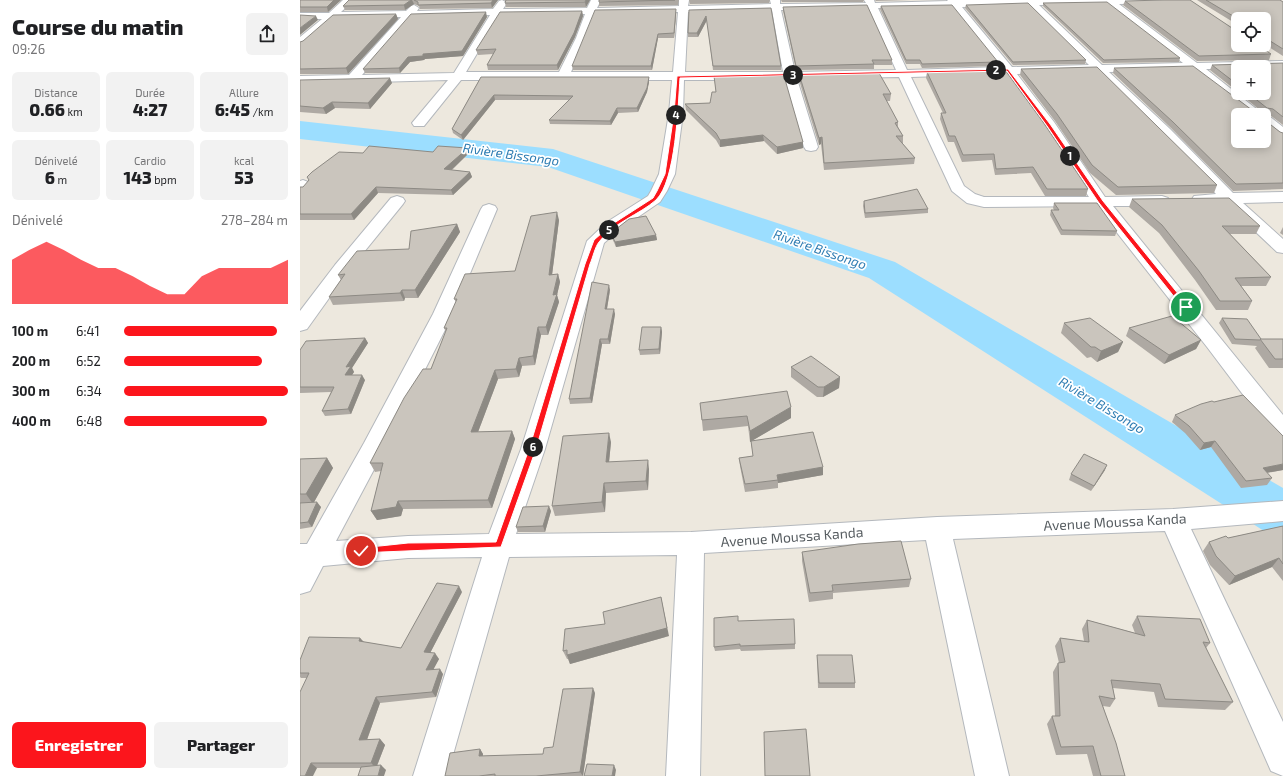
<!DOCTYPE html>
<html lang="fr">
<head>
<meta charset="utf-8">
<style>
  body { margin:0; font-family:"Exo 2",sans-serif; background:#f2f2f2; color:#202124; height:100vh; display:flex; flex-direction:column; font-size:15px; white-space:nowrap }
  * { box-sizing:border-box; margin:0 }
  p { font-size:13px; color:#757577 }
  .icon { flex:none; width:22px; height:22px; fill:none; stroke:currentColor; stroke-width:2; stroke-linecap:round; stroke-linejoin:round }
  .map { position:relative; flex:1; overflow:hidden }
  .sheet { display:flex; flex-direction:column; background:#fff; width:300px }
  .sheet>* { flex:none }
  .buttons { position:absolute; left:931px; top:12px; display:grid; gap:8px }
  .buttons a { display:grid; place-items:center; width:40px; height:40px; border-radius:6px; background:#fff; box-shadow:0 2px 10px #0003; font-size:20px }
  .pin { position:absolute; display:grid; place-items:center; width:34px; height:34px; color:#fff; margin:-17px; border:2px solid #fff; border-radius:50%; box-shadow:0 1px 4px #0007 }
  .km { position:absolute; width:20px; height:20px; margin:-10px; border-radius:50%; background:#222; color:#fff; font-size:11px; line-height:20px; text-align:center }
  .round { display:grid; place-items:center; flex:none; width:42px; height:42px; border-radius:6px; background:#f2f2f2 }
  .summary { display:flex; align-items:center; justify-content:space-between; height:68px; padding:0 12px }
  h1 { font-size:22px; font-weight:800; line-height:30px }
  .stats { display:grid; grid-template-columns:repeat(3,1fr); gap:6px; height:68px; padding:4px 12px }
  .stats div { display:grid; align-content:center; border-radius:6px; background:#f2f2f2; text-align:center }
  .stats b { font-size:17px; font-weight:800 }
  .stats small { font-size:11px; font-weight:400 }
  .stats p { font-size:11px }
  .chart { height:112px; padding:8px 12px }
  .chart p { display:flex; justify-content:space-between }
  .chart svg { width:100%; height:72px; margin-top:4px; fill:#fc151c; opacity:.7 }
  .primary-button { display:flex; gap:8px; margin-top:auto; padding:8px 12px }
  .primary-button a { flex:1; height:46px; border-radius:6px; background:#fc151c; color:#fff; font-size:16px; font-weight:800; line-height:46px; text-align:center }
  .primary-button a+a { background:#f2f2f2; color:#202124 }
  ul { padding:0 12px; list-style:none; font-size:13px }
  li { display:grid; grid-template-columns:64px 48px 1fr; align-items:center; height:30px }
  li i { height:10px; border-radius:5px; background:#fc151c }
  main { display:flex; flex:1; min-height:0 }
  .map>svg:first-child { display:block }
</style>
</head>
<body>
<main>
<section class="sheet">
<div class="summary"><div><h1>Course du matin</h1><p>09:26</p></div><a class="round"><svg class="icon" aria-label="share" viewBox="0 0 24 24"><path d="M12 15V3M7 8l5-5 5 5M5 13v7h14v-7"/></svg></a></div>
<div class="stats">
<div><p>Distance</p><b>0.66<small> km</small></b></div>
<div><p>Durée</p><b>4:27</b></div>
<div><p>Allure</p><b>6:45<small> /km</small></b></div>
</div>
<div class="stats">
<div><p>Dénivelé</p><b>6<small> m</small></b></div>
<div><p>Cardio</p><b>143<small> bpm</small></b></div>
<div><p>kcal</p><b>53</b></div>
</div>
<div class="chart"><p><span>Dénivelé</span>278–284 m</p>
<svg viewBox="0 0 160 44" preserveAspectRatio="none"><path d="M0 44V17L10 11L20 6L30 11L40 17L50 22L60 22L70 27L80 33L90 38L100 38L110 27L120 22L130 22L140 22L150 22L160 17V44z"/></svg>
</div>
<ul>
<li><b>100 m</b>6:41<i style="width:93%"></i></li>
<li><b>200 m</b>6:52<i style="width:84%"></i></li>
<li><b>300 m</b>6:34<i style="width:100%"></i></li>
<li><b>400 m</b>6:48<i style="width:87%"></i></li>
</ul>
<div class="primary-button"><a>Enregistrer</a><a>Partager</a></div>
</section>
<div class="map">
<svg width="983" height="776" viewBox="0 0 983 776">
  <rect width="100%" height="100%" fill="#ede8de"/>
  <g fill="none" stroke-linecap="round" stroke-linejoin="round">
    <path fill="#9cdeff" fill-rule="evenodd" d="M0,121L253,149L595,262L983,488V537L964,531L569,278L248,167L0,139Z"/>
    <defs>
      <g id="minor">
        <path d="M43,0H54L41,12L106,11L111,6L114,5L119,8L117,11L193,9L199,1L202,0L207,3L203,9L287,8L291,0H301L297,8L379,6V0H389L388,6L471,4L470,0H480V4L566,3L564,0H574L575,3L648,1L647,0H872L867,3L819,4L897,63L983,61V67H938V69H906L964,115L969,116L983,127V138L978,137L964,126V115H950L892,70L809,72L870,129L933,193L983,192V202L943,203L983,239V253L977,252L925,203L900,204L894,202L892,199L894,196L916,194L860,135L796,72L717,74L754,122L805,197L862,196L868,198L870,201L868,204L862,206H813L983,415V439L975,437L907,347L796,206L684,207L667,203L652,191L599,77L497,79L518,147L516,150L511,151L506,150L504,147L485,80H384L383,113L375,174L367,191L360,202L319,230L304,243L245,449L216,534L391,532L637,517L873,509L983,501V521L891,529L983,722V776L971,771L865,531L653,539L709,776H675L626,540L404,553L400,776H366L377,555L209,557L147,776H113L182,557L108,558L23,566L10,591L0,594V544H7L64,443L133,314L181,209L183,206L189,204L195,206L197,209L153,314L87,445L36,541L108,536L189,534L221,449L287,241L307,222L348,196L351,191L359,174L369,113L372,80H161L124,126H114L112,123L148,80L0,84V76L49,75L101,17L34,18L4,45L0,46V37L22,19H0V13H29ZM807,4L883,63L802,65L739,5ZM728,5L789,65L712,67L662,7ZM652,7L700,67L607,70L578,8ZM568,8L596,70L495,72L481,10ZM472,10L483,72H385L388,12ZM378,12L373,72H271L286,38L295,13ZM285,14L276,38L259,72H166L200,15ZM190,15L154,73L62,75L112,17ZM705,74L743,127L789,197H684L675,194L664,186L611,77Z"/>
        <path d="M3,180L8,182L11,185L5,191L0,193V181Z"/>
        <path d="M97,196L103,198L105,201L103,204L47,273L7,329L0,331V311L35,265L91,198Z"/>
      </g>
    </defs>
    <use href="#minor" stroke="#b4b8bd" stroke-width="2"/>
    <use href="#minor" fill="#fff" fill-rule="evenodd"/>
  </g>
  <g fill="#aea9a3">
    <path d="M0,0H41L28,12H0Z"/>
    <path d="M49,0H198L192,8L120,9L119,6L114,4L105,10H45L43,6Z"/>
    <path d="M204,0H290L286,7H206L205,3L206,1Z"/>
    <path d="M299,0H379L378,5L299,6Z"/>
    <path d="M389,0H470L469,3L390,4Z"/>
    <path d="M481,0H564L563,2H482Z"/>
    <path d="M575,0H611L576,1Z"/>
    <path d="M897,0H980L983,2V56L964,44V19H938V25Z"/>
    <path d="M825,1L971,54L969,60L897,61L823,5Z"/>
    <path d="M743,3L880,58L879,62L803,63L743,6Z"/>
    <path d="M666,5L786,60L785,64L713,65L665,8Z"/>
    <path d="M581,6L698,62L697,66L622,68L620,64H606L580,9Z"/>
    <path d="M483,7L592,60V65H574V69L496,70L483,11Z"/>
    <path d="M471,8L481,66V70H413L407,20L398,37H388V33L389,10Z"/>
    <path d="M376,9V14L374,38H358L352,70H273L272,66Z"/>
    <path d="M282,11L283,16L275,37L258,70H188L187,65L193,54L178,55L176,50Z"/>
    <path d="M96,14L98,19L48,74H0V42Z"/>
    <path d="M187,17L163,56L125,59L124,60L110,62L100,73H65L63,69Z"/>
    <path d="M983,63V125L970,115L965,114L966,121L980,132L983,133V189L933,191L871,128L813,73L814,68L952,110L961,111L939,93H964L938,67V92L910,70L912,65Z"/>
    <path d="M721,69L917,185L914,193L816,195L790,173L755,121L720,75Z"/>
    <path d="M627,72L788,189L786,196H745L731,173L695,175L692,160L662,162L654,142H648L640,119L641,113H643L626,78Z"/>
    <path d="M499,74L591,94L590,101H586L598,122V127L603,136V143H602L615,158L614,164L524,170L521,144L519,145L499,80Z"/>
    <path d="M414,76L503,142V148L477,154L464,141L420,147L416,140L386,110L385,104L410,103L416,92Z"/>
    <path d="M181,77H349V82L347,92L338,112L318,113L311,125L250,124L249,120L269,100H195L163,140L153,133L152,129Z"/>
    <path d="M0,80L92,83L70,109L35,108L26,114L0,112Z"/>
    <path d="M133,152L169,153L152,170L170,172L172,177L153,195L78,193L54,220H0V187H3L63,153Z"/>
    <path d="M832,199L960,226L956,234H930L971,277L966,286H941L952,301L948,310H916L895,280L859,233L829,207Z"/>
    <path d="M564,201L628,209V213L565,218L563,206Z"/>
    <path d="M754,203L817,231L815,236L761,235L750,215L751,210H754L753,208Z"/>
    <path d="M259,220L252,275L258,274L260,282L257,295L259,302L248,335H241L235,365L222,366L219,377L198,379L178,432L212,431L215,439L192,508L103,509L101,516L77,520L71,511L81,471L75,472L70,463L131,369L146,332L144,328L156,302L154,299L215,271Z"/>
    <path d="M157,224L160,232L118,298H105L104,301L33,305L29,297L41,280L38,275L109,249Z"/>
    <path d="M983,227V235L980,233Z"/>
    <path d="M311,233L356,235L357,240L316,247L312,238Z"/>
    <path d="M310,290L307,309L315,314L310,344H302L292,403L270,404L269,399Z"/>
    <path d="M922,318L961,339H983V368H969L955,348L957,346L932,344L919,323Z"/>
    <path d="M764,323L823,342L818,352L797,362L791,357L787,358L761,333Z"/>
    <path d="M361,327L362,332L360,354L340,355L339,350Z"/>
    <path d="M829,328L901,340L896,349L864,364L826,336Z"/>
    <path d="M65,338L68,343L52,368L54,372L52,375L65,380L51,414L25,416L22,411L31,392L0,393V350Z"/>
    <path d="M491,367L540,377L539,388L523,397H517L491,377Z"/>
    <path d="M400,403L491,407V418L453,440L523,467V475L478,483V488L445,492L440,466L439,458L453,456L451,442H450L448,426L403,431Z"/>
    <path d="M875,415L983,470L967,473L972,478L967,485L941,488L911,447L900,450L885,433L872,422Z"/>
    <path d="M311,442L309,462L349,469L348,490L306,493L305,512L255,516L252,506Z"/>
    <path d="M27,458L33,468L14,502L21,507L12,527L0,529V459Z"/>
    <path d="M805,470L791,491L769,480L771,474Z"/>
    <path d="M251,511L245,532H218L216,527Z"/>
    <path d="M983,526V581L972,567L929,585L910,565L903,551L909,542Z"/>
    <path d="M502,552L611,579L609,587L533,593V599L509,602L502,561Z"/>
    <path d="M162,592L130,653L139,659L133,669L143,674L136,697L80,703L67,740L80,739L85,745L77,766L86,770L61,768H17L0,776L7,678H1L0,677V660L60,638L63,642L101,648Z"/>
    <path d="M837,616L910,643L906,648L933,702L925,710L858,707L854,692L813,688L815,699L810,707L803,706L825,776H793L787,754L756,755L747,724L752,716H755L753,672L758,663H759L755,646L760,638L784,641L782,629L787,620L835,633L832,625Z"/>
    <path d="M439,621L495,644V649L441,651L440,649L415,651L414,647Z"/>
    <path d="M369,636L270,664L268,659H267L263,651Z"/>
    <path d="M517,655L555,683V688H518Z"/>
    <path d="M295,693L283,776H145L180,749L183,754V756L243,754L253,747Z"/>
  </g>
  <g fill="#8d8a84">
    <path d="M34,0H41L28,12L27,7Z"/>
    <path d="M111,0H112L114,4L105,10L104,5Z"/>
    <path d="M193,0H198L192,8L191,3Z"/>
    <path d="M286,0H290L286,7L285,2Z"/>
    <path d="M376,9V14L374,38V33Z"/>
    <path d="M282,11L283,16L275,37L258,70L257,65Z"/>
    <path d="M186,12L187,17L163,56L125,59L124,60L110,62L100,73L99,68L108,57L123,54Z"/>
    <path d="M96,14L98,19L48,74L46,68Z"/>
    <path d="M16,16L18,20L0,35V28Z"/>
    <path d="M406,16L407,20L398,37L397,33Z"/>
    <path d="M358,34V38L352,70L351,66Z"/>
    <path d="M349,77V82L347,92L338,112L337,108Z"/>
    <path d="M90,78L92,83L70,109L68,103Z"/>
    <path d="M194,95L195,100L163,140L161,135Z"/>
    <path d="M32,102L35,108L26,114L23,108Z"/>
    <path d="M317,108L318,113L311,125L310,121Z"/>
    <path d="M463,135L464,141L420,147V140Z"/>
    <path d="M522,137L521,144L519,145V138Z"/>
    <path d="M503,142V148L477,154V147Z"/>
    <path d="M168,148L169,153L146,175L144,169Z"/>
    <path d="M170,172L172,177L153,195L151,190Z"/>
    <path d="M76,187L78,193L54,220L51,214Z"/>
    <path d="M257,212L259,220L251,283L249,275Z"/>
    <path d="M157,224L160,232L118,298L115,290Z"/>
    <path d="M356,235L357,240L316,247L315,242Z"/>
    <path d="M258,274L260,282L257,295L259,302L248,335L246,327Z"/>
    <path d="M309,285L310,290L306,314L305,309Z"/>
    <path d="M102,290L105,298L104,301L100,293Z"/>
    <path d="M314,309L315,314L310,344L308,339Z"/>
    <path d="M238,327L241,335L235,365L233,356Z"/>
    <path d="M361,327L362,332L360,354L359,349Z"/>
    <path d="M65,338L68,343L52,368L54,372L48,381L45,375L46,367Z"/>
    <path d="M300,339L302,344L292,403L290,398Z"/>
    <path d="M901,340L896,349L864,364L869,355Z"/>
    <path d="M823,342L818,352L797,362L801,351Z"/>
    <path d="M219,358L222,366L219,377L216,369Z"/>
    <path d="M195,370L198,379L175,440L171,432Z"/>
    <path d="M62,375L65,380L51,414L48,409Z"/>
    <path d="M540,377L539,388L523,397L524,387Z"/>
    <path d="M491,407V418L450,442V431Z"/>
    <path d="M212,431L215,439L192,508L188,500Z"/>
    <path d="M309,433L311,442L308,472L306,462Z"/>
    <path d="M915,441L911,447L900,450L904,443Z"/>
    <path d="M27,458L33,468L13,504L6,494Z"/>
    <path d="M348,460L349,469L348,490L346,481Z"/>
    <path d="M983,464V470L959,474L963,468Z"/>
    <path d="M807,465L805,470L791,491L794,486Z"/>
    <path d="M523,467V475L478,483L477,475Z"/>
    <path d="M304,483L306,493L305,512L302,502Z"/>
    <path d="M98,501L103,509L101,516L77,520L71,511Z"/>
    <path d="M17,502L21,507L12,527L8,522Z"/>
    <path d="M249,506L251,511L245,532L243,526Z"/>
    <path d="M979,558L972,567L929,585L935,576Z"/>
    <path d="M159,586L162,592L128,657L124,652Z"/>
    <path d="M361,597L369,636L270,664L267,655Z"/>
    <path d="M60,638L65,643L59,641Z"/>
    <path d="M135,653L139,659L130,676L126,670Z"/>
    <path d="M140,669L143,674L136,697L132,692Z"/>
    <path d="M293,688L295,693L283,776L280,772Z"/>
    <path d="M76,697L80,703L65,745L59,740Z"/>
    <path d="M80,739L85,745L76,768L71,763Z"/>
    <path d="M180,749L183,754L182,760L179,756Z"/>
    <path d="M11,763L17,768L13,776H5Z"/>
    <path d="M81,765L86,770L84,776H78Z"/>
    <path d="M314,765L316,770L315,776H312Z"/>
  </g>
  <g fill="#cac5bd" stroke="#8d8a84" fill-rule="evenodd">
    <path d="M0,0H34L27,7H0Z"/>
    <path d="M49,0H111L104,5L43,6Z"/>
    <path d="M114,0H193L191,3L118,5V2Z"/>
    <path d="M206,0H286L285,2L205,3Z"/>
    <path d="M299,0H375L299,2Z"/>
    <path d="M864,0H890L935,30L938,31V45H958L971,54L899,56L825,1Z"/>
    <path d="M906,0H980L983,2V49L967,39H964V19H938Z"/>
    <path d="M807,2L880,58L804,60L743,3Z"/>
    <path d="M728,3L786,60L713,62L666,5Z"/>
    <path d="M567,5L592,60H572L574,64L496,66L483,7Z"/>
    <path d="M652,5L698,62L622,64L620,60H606L581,6Z"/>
    <path d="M471,8L481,66H413L406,16L397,33H388L389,10Z"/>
    <path d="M376,9L374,33L358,34L351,66H272L295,10Z"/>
    <path d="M282,11L274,33L257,65H187L196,49L176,50L200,12Z"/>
    <path d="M186,12L162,51L123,54V56L108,57L99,68L63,69L111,14Z"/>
    <path d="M96,14L46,68L0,69V42L3,41L33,15Z"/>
    <path d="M0,15L16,16L0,28Z"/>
    <path d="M983,63V117L973,109L967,108L948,93H964V67H938V85L912,65Z"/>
    <path d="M893,66L952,110L965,111L966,121L980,132L983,133V183L936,184L873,122L814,68ZM938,115H964V141H938Z"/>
    <path d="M797,67L917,185L818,187L792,165L757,114L721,69Z"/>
    <path d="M705,70L743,122L788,189H747L733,167L696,169L694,154L663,155L655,136H649L641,113H646L627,72Z"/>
    <path d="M579,73L591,94H583L598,122L595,123L603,136H596L615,158L524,163L522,137L519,138L499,74Z"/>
    <path d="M414,76H484L503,142L477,147L463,135L420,140L416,133L385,104L410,103L412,92H416Z"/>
    <path d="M181,77H349L347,88L337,108H317L310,121L249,120L273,96L194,95L161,135L152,129Z"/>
    <path d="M90,78L68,103L32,102L23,108L0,106V80Z"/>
    <path d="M69,146L133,152L138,146L168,148L144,169L170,172L151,190L76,187L51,214H0V187H3L9,180L7,177L12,172L39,152L63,153Z"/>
    <path d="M617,189L628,209L565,213L564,201Z"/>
    <path d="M929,198L960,226H922L971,277L935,278L952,301H920L899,271L862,225L832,199Z"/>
    <path d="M754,203H797L817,231L762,230L751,210H759Z"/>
    <path d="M257,212L249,275L258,274L253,295L257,294L246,327H238L233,356L219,358L216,369L195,370L171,432L212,431L188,500L98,501L96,507L71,511L83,463H70L104,398L123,369H131L147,328H144L157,299H154L165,274L215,271L231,216Z"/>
    <path d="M346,216L356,235L315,242L311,233L329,219Z"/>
    <path d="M157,224L115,290H102L100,293L29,297L45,274L38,275L57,251L109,249L111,231Z"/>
    <path d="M292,282L309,285L305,309H314L308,339H300L290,398L269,399Z"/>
    <path d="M872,316L901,340L869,355L829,328Z"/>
    <path d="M790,318L823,342L801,351L795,347H791L764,323Z"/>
    <path d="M922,318L947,319L961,339L960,340L935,339Z"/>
    <path d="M342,327H361L359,349L339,350Z"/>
    <path d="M65,338L46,367L51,366L45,375H62L48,409L22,411L34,387H0V350L6,341Z"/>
    <path d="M960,339H983V359H975Z"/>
    <path d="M511,356L540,377L524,387H518L491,367Z"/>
    <path d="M487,391L491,407L450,431L447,416L402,420L400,403Z"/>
    <path d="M943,395L983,436V464L963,468L972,478L946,481L915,441L904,443L889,426L875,415L901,404L912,401L914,402Z"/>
    <path d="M513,432L523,467L477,475L478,480L445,484L439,458L453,456L451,441Z"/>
    <path d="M309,433L306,462L348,460L346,481L304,483L302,502L252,506L263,436Z"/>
    <path d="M784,454L807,465L794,486L771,474Z"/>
    <path d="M27,458L6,494H0V459Z"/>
    <path d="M17,502L8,522L0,523V503Z"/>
    <path d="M249,506L243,526L216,527L223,507Z"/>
    <path d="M983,526V564L979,558L935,576L916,556L909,542L926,536L928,538Z"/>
    <path d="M601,541L611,579L532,585L533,591L510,593L502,552L558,544Z"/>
    <path d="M137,583L159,586L124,652L135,653L126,670L140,669L132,692L76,697L59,740L80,739L71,763H11L5,776H0V692L9,673H0V660L9,637L60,638L59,641L101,648Z"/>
    <path d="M361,597L367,628L267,655V650L263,651L265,629L305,624L303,612Z"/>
    <path d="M438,616V621L494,619L495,644L440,646V644L414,647V618Z"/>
    <path d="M837,616L900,619L910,643L903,642L933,702L865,699L860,684L811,680L815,699L799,696L816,743L825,776H801L793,746L761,747L752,716H760L758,663L765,662L760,638L789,642L787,620L845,636Z"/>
    <path d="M517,655H552L555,683H519Z"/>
    <path d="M293,688L280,772L236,776H195V774L179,776H145L150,753L180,749L179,756L243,754L244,748L253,747L263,689Z"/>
    <path d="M506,729L510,776H465L464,732Z"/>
    <path d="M287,764L314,765L312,776H284Z"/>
    <path d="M81,765L78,776H58L61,767Z"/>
  </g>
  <path fill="#fc151c" stroke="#fff" d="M708,69L750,124L803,201L888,306V309H884L799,203L747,126L707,71L380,78C378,106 376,181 356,200C339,215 314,222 299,242C295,247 293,257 290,264L236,449L201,547L58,553V549L61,548L108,543L196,542L229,449L285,264L294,240L311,225L353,198L357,191L365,174L374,113L377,76Z"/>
  <g text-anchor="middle" stroke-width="3.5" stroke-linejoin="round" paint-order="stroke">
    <g font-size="13" font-style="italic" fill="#2d7cb2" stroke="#fff">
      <text transform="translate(211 154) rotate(8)" y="5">Rivière Bissongo</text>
      <text transform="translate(520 249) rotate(19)" y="5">Rivière Bissongo</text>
      <text transform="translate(802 405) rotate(31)" y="5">Rivière Bissongo</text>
    </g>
    <g font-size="14" fill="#575d61" stroke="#fff">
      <text transform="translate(815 522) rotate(-3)" y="5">Avenue Moussa Kanda</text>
      <text transform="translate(492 537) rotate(-4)" y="5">Avenue Moussa Kanda</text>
    </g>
  </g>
</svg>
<div class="buttons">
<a><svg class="icon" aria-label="locate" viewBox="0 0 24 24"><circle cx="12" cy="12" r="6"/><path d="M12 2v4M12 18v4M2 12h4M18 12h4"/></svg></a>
<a>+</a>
<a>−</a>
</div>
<div class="pin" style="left:886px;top:307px;background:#1e9e55"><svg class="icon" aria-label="arrive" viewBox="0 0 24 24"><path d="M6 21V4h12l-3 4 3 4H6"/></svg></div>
<div class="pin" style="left:61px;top:551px;background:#d93025"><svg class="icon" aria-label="check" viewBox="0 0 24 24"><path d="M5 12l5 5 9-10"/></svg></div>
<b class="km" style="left:770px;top:156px">1</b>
<b class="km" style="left:696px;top:70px">2</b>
<b class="km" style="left:493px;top:75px">3</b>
<b class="km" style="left:376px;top:115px">4</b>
<b class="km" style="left:309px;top:230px">5</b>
<b class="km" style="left:233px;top:447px">6</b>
</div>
</main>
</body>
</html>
